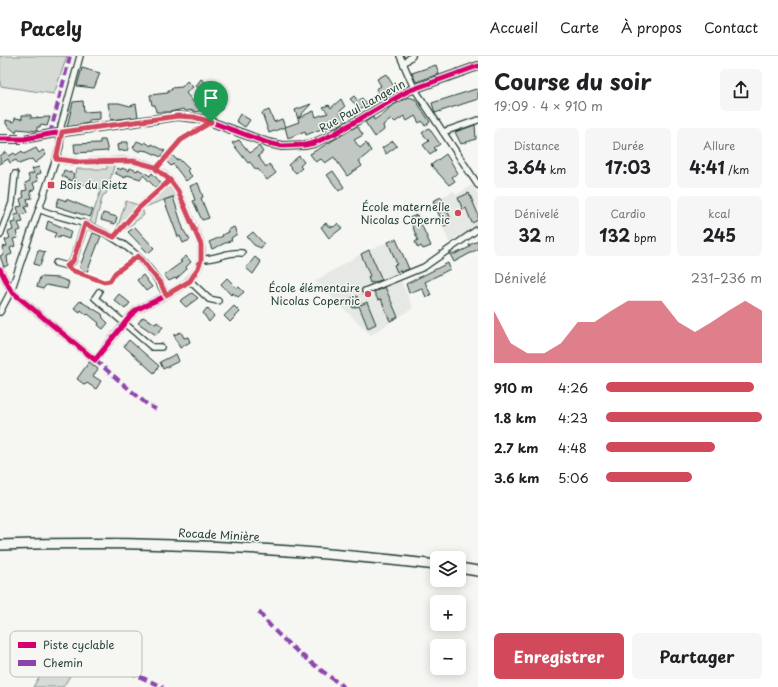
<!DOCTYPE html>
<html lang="fr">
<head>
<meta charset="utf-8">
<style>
  body { margin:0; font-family:"Playpen Sans",sans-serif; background:#f6f6f6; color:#202124; height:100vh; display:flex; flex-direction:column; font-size:15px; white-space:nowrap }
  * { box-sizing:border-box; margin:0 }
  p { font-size:13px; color:#757577 }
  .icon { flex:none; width:22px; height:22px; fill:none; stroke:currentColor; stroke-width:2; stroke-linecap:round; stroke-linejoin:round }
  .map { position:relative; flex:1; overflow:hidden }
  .side { display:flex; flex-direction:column; background:#fff; width:300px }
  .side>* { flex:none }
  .tools { position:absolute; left:430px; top:495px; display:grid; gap:8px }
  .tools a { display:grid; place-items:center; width:36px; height:36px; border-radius:6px; background:#fff; box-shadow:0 2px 10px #0003; font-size:20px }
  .pin { position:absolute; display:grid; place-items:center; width:34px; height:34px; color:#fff; margin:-41px -17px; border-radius:50% 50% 50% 0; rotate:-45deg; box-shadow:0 0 4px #0007 }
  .pin .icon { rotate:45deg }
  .round { display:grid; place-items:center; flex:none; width:42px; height:42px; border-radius:6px; background:#f6f6f6 }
  .head { display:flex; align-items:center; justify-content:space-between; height:68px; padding:0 16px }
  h1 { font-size:22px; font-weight:700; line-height:30px }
  .metrics { display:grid; grid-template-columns:repeat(3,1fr); gap:6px; height:68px; padding:4px 16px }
  .metrics div { display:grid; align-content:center; border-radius:6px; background:#f6f6f6; text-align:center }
  .metrics b { font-size:17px; font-weight:700 }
  .metrics small { font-size:11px; font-weight:400 }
  .metrics p { font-size:11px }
  .chart { height:112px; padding:8px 16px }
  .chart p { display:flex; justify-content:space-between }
  .chart svg { width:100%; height:72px; margin-top:4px; fill:#d1495b; opacity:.7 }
  .cta { display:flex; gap:8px; margin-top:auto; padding:8px 16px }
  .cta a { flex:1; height:46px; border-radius:6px; background:#d1495b; color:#fff; font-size:16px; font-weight:700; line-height:46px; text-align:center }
  .cta a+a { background:#f6f6f6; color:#202124 }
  ul { padding:0 16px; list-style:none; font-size:13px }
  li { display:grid; grid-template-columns:64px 48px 1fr; align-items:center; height:30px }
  li i { height:10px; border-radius:5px; background:#d1495b }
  header { display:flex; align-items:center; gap:24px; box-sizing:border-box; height:56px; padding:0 20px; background:#fff; border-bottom:1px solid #e0e0e0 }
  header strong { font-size:19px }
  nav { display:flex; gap:22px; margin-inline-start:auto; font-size:14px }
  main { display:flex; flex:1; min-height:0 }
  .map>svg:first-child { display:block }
</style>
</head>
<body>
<header>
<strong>Pacely</strong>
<nav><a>Accueil</a><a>Carte</a><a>À propos</a><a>Contact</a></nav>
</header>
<main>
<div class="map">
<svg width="478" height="631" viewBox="0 0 478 631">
  <rect width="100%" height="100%" fill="#f6f6f2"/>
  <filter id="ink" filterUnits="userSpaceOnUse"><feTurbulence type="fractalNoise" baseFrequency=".025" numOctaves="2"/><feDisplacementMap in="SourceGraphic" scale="8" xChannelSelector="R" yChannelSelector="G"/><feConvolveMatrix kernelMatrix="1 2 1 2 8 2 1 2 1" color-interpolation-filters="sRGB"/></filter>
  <g filter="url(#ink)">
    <g fill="#e6e8e4">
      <path d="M472,129L478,138V169L455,186H449L433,145L454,135L456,139Z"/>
      <path d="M388,186L401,219L399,220L413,252L371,279L315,225L361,198Z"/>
    </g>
    <g fill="#d6dbd6" stroke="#7a8c85">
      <path d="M0,0H67L54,38L0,30Z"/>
      <path d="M107,107H115L106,138L103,139L95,168L90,166L101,134L74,125L77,113H107Z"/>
      <path d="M167,123L177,139L142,152L144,159L119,178L116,176L126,145L138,149Z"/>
      <path d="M62,583L85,596L63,631H33Z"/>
    </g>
    <g fill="#c1c8c3" stroke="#1f3d34">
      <path d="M436,9L439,18L416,26L412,17Z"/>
      <path d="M82,12L100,17L94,32L77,30Z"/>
      <path d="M386,18L395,32L387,37L389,40L382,44L376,33L381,30L377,23Z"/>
      <path d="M201,23L208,28L203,35L196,30Z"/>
      <path d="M187,25L193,31L186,37L200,54L204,45L223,52L215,60L201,55L194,56V54L186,55L183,53L170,56H156L155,49H152L150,39L168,37V34H172L171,32L182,31Z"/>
      <path d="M476,33L478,34V43L435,57L432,47Z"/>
      <path d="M354,40L358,45L362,42L367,48L360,53L350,43Z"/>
      <path d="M408,41L415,43L430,66L425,70L422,65L419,67L415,60L407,65L404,60L395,66L392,63L383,69L384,74L375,81L365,66L373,61L374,64L389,54L388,52Z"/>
      <path d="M341,43L345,51L339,56L347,65L332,73L331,71L325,74L324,72L306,79L305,75L288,82L285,71L299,66L295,54L311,48L298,62L314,55L316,61L328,57L323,51L329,49L331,52Z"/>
      <path d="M83,45L84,56L100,55V63L89,64V67L67,71L73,46Z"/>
      <path d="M108,47H119L130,50L136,48L138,61L111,64Z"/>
      <path d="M269,54L274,66L282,63L285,71L269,77L262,57Z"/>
      <path d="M240,58L250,64L245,71L236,65Z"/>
      <path d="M22,59H31V62L50,61L47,70L40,69V71H37V75L17,73L16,77L6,68V64L14,66L15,62L22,63Z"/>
      <path d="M475,69L476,83L461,88L455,76Z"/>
      <path d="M357,70L363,79L354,84L360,92L366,87L371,95L359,105L362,110L347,120L334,101L325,107L321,103L316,106L310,98Z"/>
      <path d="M429,72L440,88L434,92L436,94L430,98L423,89L429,85L422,77Z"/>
      <path d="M100,84H105L108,95L75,97L74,88L100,87Z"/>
      <path d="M239,84L250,97L259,90L263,96L258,100L260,103L266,111L269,108L276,117L267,124L258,113L256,114L250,106L248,107L232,87Z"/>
      <path d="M137,85L144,88L145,86L151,90L152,88L165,95L161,101L148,95L141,94L140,96L133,92Z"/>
      <path d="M393,85L397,90L386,98L382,92Z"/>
      <path d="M121,86H128V94L118,95L117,89L121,88Z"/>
      <path d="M36,92L39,97L43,94L46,99L35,107L32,103L19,108L16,104L10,107L8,103L0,108V100L6,96L9,100L14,97L16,99L22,95L24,98Z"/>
      <path d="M446,98L458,117L452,121L455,125L449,129L431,109Z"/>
      <path d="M172,99L177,104L179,103L189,113L187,115L192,120L186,125L173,108L171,110L166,105Z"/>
      <path d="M299,100L304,106L300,110L302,112L296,117L288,109Z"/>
      <path d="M39,111L41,117L36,119L38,125L33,127L35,133L30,135L32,142L27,143L29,150L25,151L27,157L21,159L23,166L18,167L21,174L16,176L18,182L13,183L15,190L10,192L12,198L7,200L8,209L4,211L0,200L4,198L2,191L7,190L5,184L10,182L8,176L13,174L11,167L16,166L14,159L19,158L17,151L22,150L20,143L24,141L22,135L27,134L25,127L30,125L28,119L34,117L32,113Z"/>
      <path d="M118,112L121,114L122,112L129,115L130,112L137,115L138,113L150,120L152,117L161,127L156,132L143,119L141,123L127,119L125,122L115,117Z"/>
      <path d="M64,114L74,118L72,125L62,120Z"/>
      <path d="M333,115L344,131L339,135L327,119Z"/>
      <path d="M198,127L203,141L201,142L209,162L202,164L193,145L195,144L190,130Z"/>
      <path d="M469,137L478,158V164L472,167L466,152L463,154L458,142Z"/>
      <path d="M173,141L184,175L190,184L183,187L180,180L178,181L164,144Z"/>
      <path d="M441,141L451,163L449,164L450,167L444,170L433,145Z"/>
      <path d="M59,142L66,145V143L93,154L90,161L56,150Z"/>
      <path d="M103,157L117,161L115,168L101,164Z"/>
      <path d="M417,159L431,190L423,193L421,190L418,192L415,186L418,184L409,162Z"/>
      <path d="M48,165L71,175L69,183L60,180L59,182L54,181L56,177L46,173Z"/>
      <path d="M326,167L328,170L334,171L338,167L342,172L329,182L321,171Z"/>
      <path d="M135,171L154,192L148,197L128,176Z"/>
      <path d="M234,171L237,178L231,182L232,184L212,193L209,186L223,180L222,179L229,176L228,174Z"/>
      <path d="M253,176L264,188L261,192L254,189L247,181Z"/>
      <path d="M93,177L101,180L87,216L80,213V210Z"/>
      <path d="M396,183L409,213L401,216L400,214L397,216L394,209L397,208L388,186Z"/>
      <path d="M478,185V193L454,206L450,198H455L470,191L469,189Z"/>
      <path d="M38,194L45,196L40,210L34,208Z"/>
      <path d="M369,194L382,224L370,227L368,221L370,220L361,198Z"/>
      <path d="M186,200L191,206L186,211L187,213L176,223L175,222L169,225L164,219L182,206L180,205Z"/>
      <path d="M255,201L261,206L253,218L246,212Z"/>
      <path d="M448,207L450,213L425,226L431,239L426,241L422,232L409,237L406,228Z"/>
      <path d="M143,219L152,231L146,235L137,224Z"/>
      <path d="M40,221L59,222L69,226L67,233L46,229L43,233L37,231Z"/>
      <path d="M227,222L237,232L239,231L244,236L238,241L233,237L231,239L221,228Z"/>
      <path d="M385,231L398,261L390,265L381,243L378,244L374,236Z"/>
      <path d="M192,237L198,242L186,251L180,245Z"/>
      <path d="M119,238L130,247L125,253L114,244Z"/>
      <path d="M357,240L361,249L367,246L376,268L368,272L359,250L353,252L349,243Z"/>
      <path d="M80,245L102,258L103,262L108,267L103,273L98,269L99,267L88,258L87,259L81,254L80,256L74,252Z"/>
      <path d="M234,250L240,256L230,266L224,260Z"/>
      <path d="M207,252L214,260L209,266L203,257Z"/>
      <path d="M143,261L156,268L157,266L163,271L156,279L138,267Z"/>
      <path d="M181,276L184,282L188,281L190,286L180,292L174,279Z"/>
      <path d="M129,284L159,310L154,317L124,290Z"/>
      <path d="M176,298L179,305L163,313L160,306Z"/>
      <path d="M89,306L98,313L93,320L101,325L96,333L87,327L85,329L77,323Z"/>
    </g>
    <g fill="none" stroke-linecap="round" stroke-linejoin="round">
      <defs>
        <g id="minor">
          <path d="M400,0L414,32L478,129"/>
          <path d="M404,7L412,0"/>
          <path d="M443,76L478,64"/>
          <path d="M39,153C53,160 70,162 85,168C122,183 148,203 166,239"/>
          <path d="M0,179L12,147L15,118"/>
          <path d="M201,203C216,204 227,195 242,197"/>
          <path d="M56,207L67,210L73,205L85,168"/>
          <path d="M0,213L11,235L95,304L131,259L138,253C164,240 208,226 201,189C199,179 192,168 188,158C180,140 173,122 155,112C133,99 104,107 80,106C72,106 64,104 56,103"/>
          <path d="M190,225L209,243L218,245"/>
          <path d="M365,235L424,211L478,173"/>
          <path d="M99,236L95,242L152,291H161"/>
          <path d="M0,256L11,235L56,103L60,90L61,70L80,0"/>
        </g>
        <path id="tertiary" d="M0,83H24L50,78L178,60L203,63L268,87L282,90L305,89L314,87L334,78L408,35L478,10"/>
        <g id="trunk">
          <path d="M0,489C146,484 292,492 437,509"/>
          <path d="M459,512L478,515"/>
        </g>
      </defs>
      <use href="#minor" stroke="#1f3d34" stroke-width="8"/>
      <use href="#tertiary" stroke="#1f3d34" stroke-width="10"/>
      <use href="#trunk" stroke="#1f3d34" stroke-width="12"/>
      <g stroke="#1f3d34" stroke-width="1" stroke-dasharray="1 3" stroke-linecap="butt">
        <path d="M161,108L181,84L203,71"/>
        <path d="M117,178L139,152L165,129"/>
        <path d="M71,214L104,226L110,225L115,217L133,204"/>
      </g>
      <use href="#minor" stroke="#f6f6f2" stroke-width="5.5"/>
      <use href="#tertiary" stroke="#f6f6f2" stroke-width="7"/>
      <use href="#trunk" stroke="#f6f6f2" stroke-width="9"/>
      <g stroke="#8e44ad" stroke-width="4" stroke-dasharray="8 4" stroke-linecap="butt">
        <path d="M50,78L70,0"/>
        <path d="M95,304L149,350L156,353"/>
        <path d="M259,556C281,586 314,609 344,631"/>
        <path d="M85,596L163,631"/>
      </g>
      <defs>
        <g id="cycleway">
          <path d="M0,83H24L50,78L178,60L203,63L268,87L282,90L305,89L314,87L334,78L408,35L478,10"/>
          <path d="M0,213L11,235L95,304L131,259L138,253C164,240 208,226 201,189C199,179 192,168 188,158C180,140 173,122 155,112C133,99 104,107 80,106C72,106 64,104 56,103"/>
        </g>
      </defs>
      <use href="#cycleway" stroke="#f6f6f2" stroke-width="8"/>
      <use href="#cycleway" stroke="#d6006c" stroke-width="5"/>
    </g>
  </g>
  <g fill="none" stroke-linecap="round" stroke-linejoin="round" filter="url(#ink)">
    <defs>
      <path id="route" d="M211,66L181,84L156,113L170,124L139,152L114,181L85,168L73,205L67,210L71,214L104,226L110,225L115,217L138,200L161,228L166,239L190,225L198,212L201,204V189L178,135L170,124L156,113L155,111L133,105L79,106L56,103L62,76L178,60L194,61L211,66"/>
    </defs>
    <use href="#route" stroke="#fff" stroke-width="8"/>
    <use href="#route" stroke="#d1495b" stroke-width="5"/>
  </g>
  <g fill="#d1495b" stroke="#f6f6f2" stroke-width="1.5">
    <rect x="47" y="125" width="8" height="8" rx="2"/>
    <circle cx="458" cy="157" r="4"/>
    <circle cx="368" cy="238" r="4"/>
  </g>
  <g text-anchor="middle" stroke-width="3" stroke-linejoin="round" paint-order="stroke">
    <g font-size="11" fill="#1f3d34" stroke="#f6f6f2">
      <text transform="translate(362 50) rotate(-29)" y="4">Rue Paul Langevin</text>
      <text transform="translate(219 479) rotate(3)" y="4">Rocade Minière</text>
    </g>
    <g font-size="11" fill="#1f3d34" stroke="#f6f6f2" text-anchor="end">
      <text x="59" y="133" text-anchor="start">Bois du Rietz</text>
      <text x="450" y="155">École maternelle<tspan x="450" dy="13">Nicolas Copernic</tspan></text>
      <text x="360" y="236">École élémentaire<tspan x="360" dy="13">Nicolas Copernic</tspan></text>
    </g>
  </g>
  <rect x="10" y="575" width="132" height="46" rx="6" fill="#f6f6f2" stroke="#b6beb9" stroke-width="1"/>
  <rect x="18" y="586" width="18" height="6" fill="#d6006c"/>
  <rect x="18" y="604" width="18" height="6" fill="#8e44ad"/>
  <g font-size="11" fill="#1f3d34">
    <text x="43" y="593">Piste cyclable</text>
    <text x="43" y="611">Chemin</text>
  </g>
</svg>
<div class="tools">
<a><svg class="icon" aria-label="layers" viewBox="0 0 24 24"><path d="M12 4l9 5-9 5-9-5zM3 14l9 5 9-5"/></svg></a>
<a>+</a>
<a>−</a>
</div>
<div class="pin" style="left:211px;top:66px;background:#1e9e55"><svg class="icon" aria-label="arrive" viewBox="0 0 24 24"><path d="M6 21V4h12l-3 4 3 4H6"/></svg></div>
</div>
<section class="side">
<div class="head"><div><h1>Course du soir</h1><p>19:09 · 4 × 910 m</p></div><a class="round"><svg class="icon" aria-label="share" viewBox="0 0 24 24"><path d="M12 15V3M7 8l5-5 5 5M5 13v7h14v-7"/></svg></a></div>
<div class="metrics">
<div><p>Distance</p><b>3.64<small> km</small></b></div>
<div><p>Durée</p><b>17:03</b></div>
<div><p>Allure</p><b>4:41<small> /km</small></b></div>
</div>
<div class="metrics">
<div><p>Dénivelé</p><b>32<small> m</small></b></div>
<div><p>Cardio</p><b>132<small> bpm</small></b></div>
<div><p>kcal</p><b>245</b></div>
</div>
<div class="chart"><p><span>Dénivelé</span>231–236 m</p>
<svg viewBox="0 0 160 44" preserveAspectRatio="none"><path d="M0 44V12L10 32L20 38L30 38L40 32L50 19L60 19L70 12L80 6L90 6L100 6L110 19L120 25L130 19L140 12L150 6L160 12V44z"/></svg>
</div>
<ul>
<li><b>910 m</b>4:26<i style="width:95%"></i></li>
<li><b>1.8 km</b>4:23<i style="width:100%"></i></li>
<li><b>2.7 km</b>4:48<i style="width:70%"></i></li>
<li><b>3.6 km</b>5:06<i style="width:55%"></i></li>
</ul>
<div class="cta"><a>Enregistrer</a><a>Partager</a></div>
</section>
</main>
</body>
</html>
